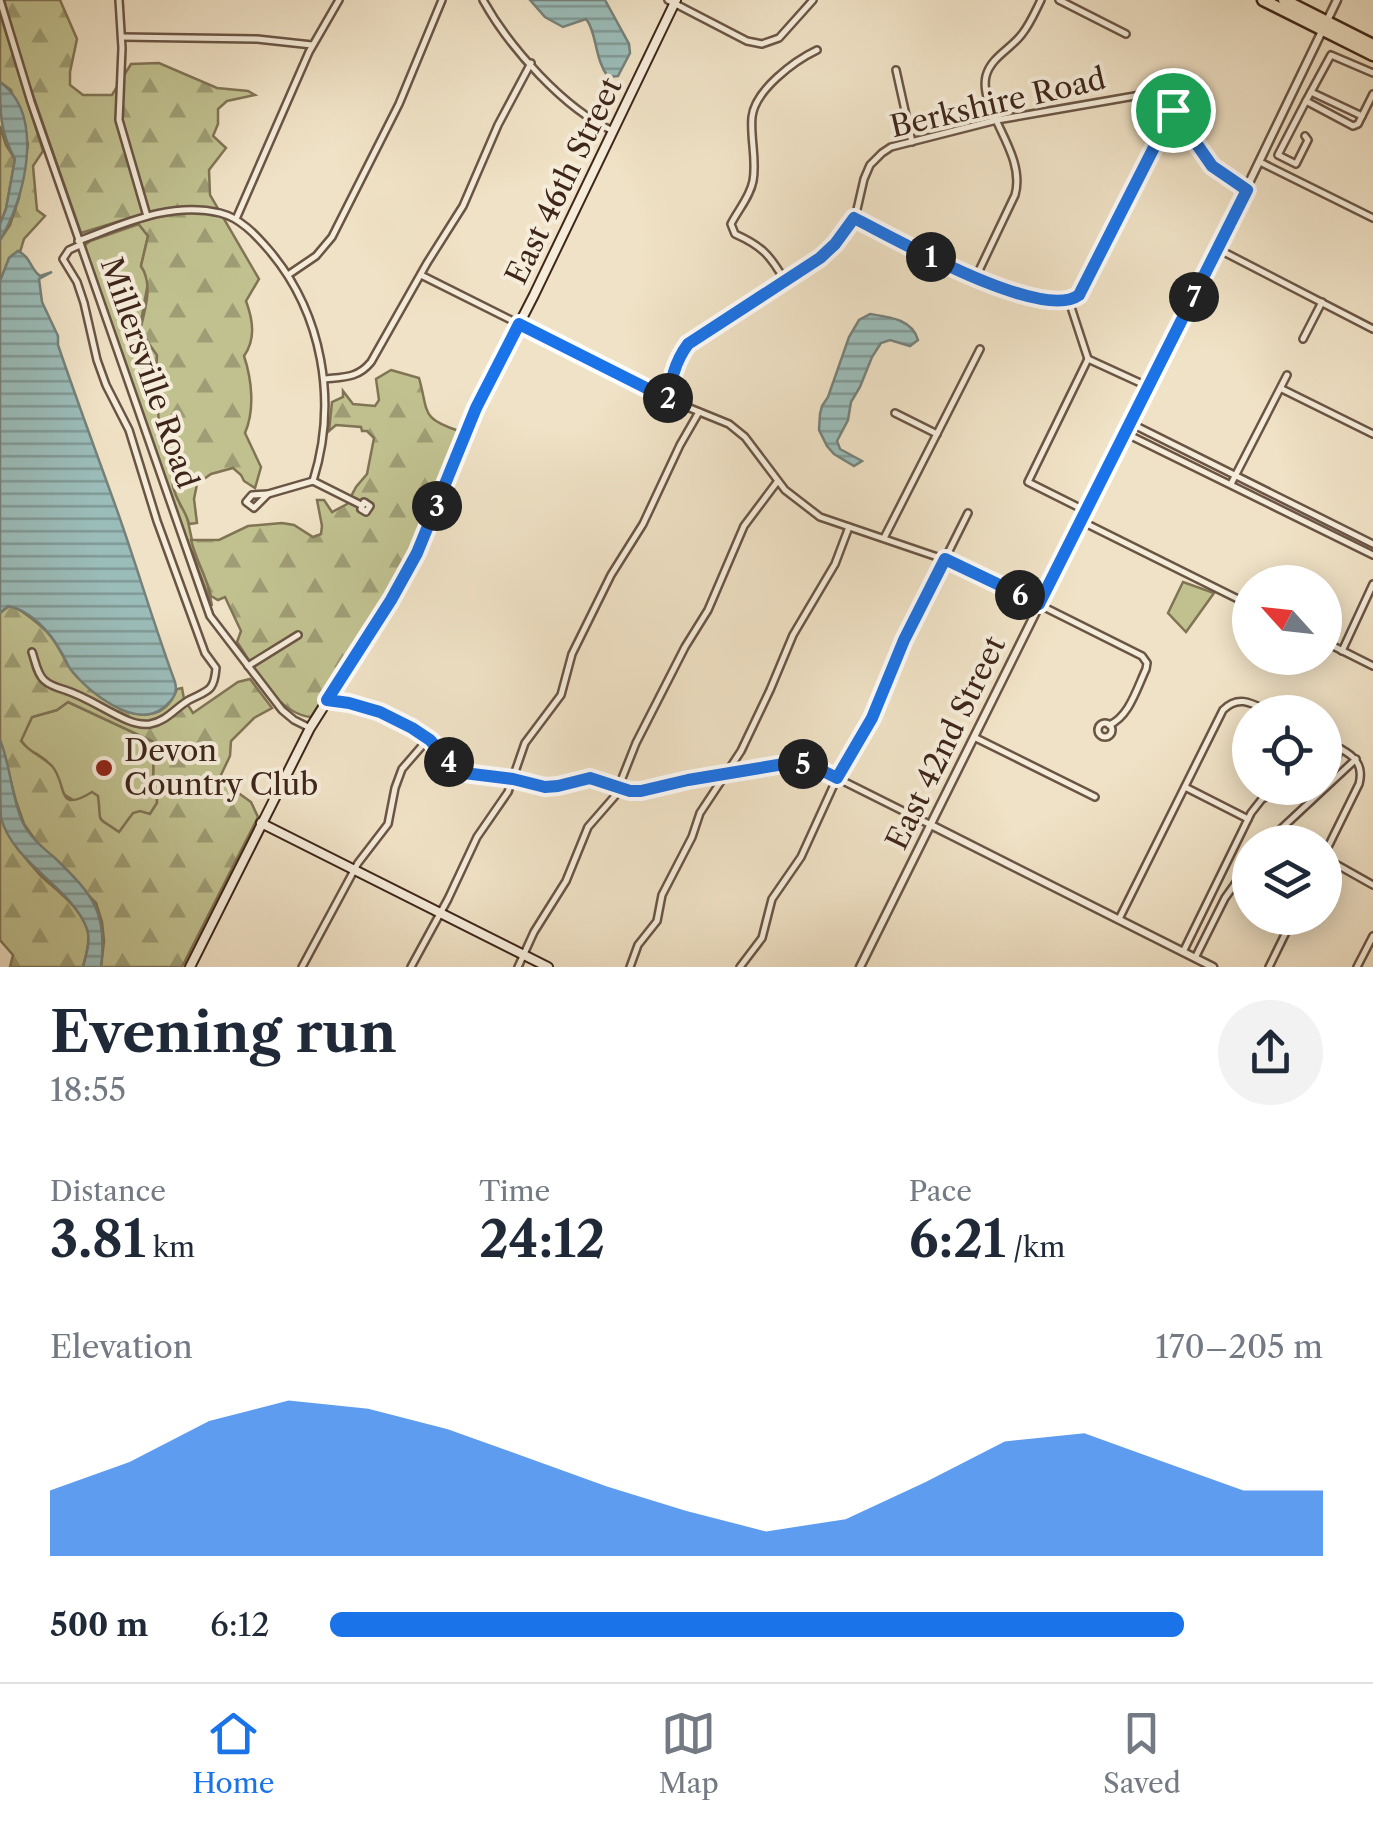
<!DOCTYPE html>
<html lang="en">
<head>
<meta charset="utf-8">
<style>
  body { margin:0; font-family:"Libre Caslon Text",serif; background:#f2f2f3; color:#1f2937; height:100vh; display:flex; flex-direction:column; font-size:38px; white-space:nowrap }
  * { box-sizing:border-box; margin:0 }
  p { font-size:32px; color:#747a83 }
  .icon { flex:none; width:55px; height:55px; fill:none; stroke:currentColor; stroke-width:2; stroke-linecap:round; stroke-linejoin:round }
  .map { position:relative; height:967px; overflow:hidden }
  .drawer { display:flex; flex-direction:column; background:#fff; flex:1 }
  .drawer>* { flex:none }
  .needle { width:65px; rotate:297deg }
  .tools { position:absolute; left:1232px; top:565px; display:grid; gap:20px }
  .tools a { display:grid; place-items:center; width:110px; height:110px; border-radius:50%; background:#fff; box-shadow:0 5px 25px #0003; font-size:50px }
  .pin { position:absolute; display:grid; place-items:center; width:85px; height:85px; color:#fff; margin:-42px; border:5px solid #fff; border-radius:50%; box-shadow:0 2px 10px #0007 }
  .km { position:absolute; width:50px; height:50px; margin:-25px; border-radius:50%; background:#222; color:#fff; font-size:28px; line-height:50px; text-align:center }
  .round { display:grid; place-items:center; flex:none; width:105px; height:105px; border-radius:52px; background:#f2f2f3 }
  .overview { display:flex; align-items:center; justify-content:space-between; height:170px; padding:0 50px }
  h1 { font-size:55px; font-weight:700; line-height:75px }
  .figures { display:grid; grid-template-columns:repeat(3,1fr); gap:15px; height:170px; padding:10px 50px }
  .figures div { display:grid; align-content:center }
  .figures b { font-size:50px; font-weight:700 }
  .figures small { font-size:28px; font-weight:400 }
  .figures p { font-size:28px }
  .chart { height:280px; padding:20px 50px }
  .chart p { display:flex; justify-content:space-between }
  .chart svg { width:100%; height:180px; margin-top:10px; fill:#1a73e8; opacity:.7 }
  ul { padding:0 50px; list-style:none; font-size:32px }
  li { display:grid; grid-template-columns:160px 120px 1fr; align-items:center; height:75px }
  li i { height:25px; border-radius:12px; background:#1a73e8 }
  .tab-bar { display:flex; justify-content:space-around; align-items:center; height:140px; border-top:2px solid #e0e1e3; background:#fff; font-size:28px; color:#747a83 }
  .tab-bar a { display:grid; justify-items:center; gap:5px }
  .tab-bar .selected { color:#1a73e8 }
  .map>svg:first-child { display:block }
</style>
</head>
<body>
<div class="map">
<svg width="1373" height="967" viewBox="0 0 1373 967">
  <defs>
    <pattern id="forest-firs" width="22" height="20" patternUnits="userSpaceOnUse" patternTransform="scale(2.5)"><rect width="22" height="20" fill="#c1c190"/><path d="M5 1l3.5 6h-7zM16 11l3.5 6h-7z" fill="#9e9d75"/></pattern>
    <pattern id="water-rules" width="6" height="5" patternUnits="userSpaceOnUse" patternTransform="scale(2.5)"><rect width="6" height="5" fill="#9bbdba"/><path d="M0 2.5h6" fill="none" stroke="#809996"/></pattern>
  </defs>
  <rect width="100%" height="100%" fill="#f0e2c6"/>
  <filter id="stains"><feTurbulence type="fractalNoise" baseFrequency=".002" numOctaves="4"/><feColorMatrix values="0 0 0 0 .2 0 0 0 0 .09 0 0 0 0 .02 0 0 0 .5 -.17"/></filter>
  <radialGradient id="worn" r=".72"><stop offset=".6" stop-color="#630" stop-opacity="0"/><stop offset="1" stop-color="#630" stop-opacity=".3"/></radialGradient>
  <g fill="#c1c190" stroke="#807455" stroke-width="2.5">
    <path d="M139,224L148,236L141,266L149,277L138,338H145L157,355L156,377L164,443L176,470L173,486L181,506L186,512L196,559L206,576L212,606L177,513L85,250V245L90,241Z"/>
    <path d="M1183,582L1214,593L1186,632L1168,613Z"/>
    <path d="M68,702L154,742L153,792L157,794V803L150,814C129,809 130,819 119,833C107,823 96,823 99,805L86,796L82,800L75,801L60,792C60,780 51,762 40,756C29,749 30,753 21,740L32,717L57,710Z"/>
  </g>
  <g fill="url(#forest-firs)" stroke="#807455" stroke-width="2.5" fill-rule="evenodd">
    <path d="M4,0H60L77,39L70,72V85L83,95H112L131,64L159,63L217,88L248,91L255,95L227,101L218,109V124L213,136L226,148L209,170L210,195L259,279L246,301C253,320 256,339 244,356C252,380 255,410 245,433L261,467L255,488L244,481L241,475L233,468L211,474L197,484L194,499L197,523L189,524C186,511 175,499 173,486C172,473 177,482 175,469C174,459 166,447 160,441L156,377L157,355L145,338L138,339C143,315 155,287 141,266L148,236L133,217L81,233L19,55Z"/>
    <path d="M0,13L43,151L33,166L37,210L45,216L24,239L20,252L18,251L9,258L0,286V240L10,225L19,198L28,144L11,90L0,82Z"/>
    <path d="M0,126L6,145L15,159L6,209L0,224Z"/>
    <path d="M391,370L419,378C429,413 420,418 459,431L427,515L387,596L311,717C277,714 255,668 237,642L241,631L225,597L218,600L211,596C206,576 196,560 191,540H219L248,526L282,523L294,525L313,537L321,534L322,526L317,500H324L332,512L347,504L356,487L367,474L374,438L367,431H362L361,427L336,425L329,431L332,402L343,397V391L353,404L375,406L379,400L376,379Z"/>
    <path d="M9,606L15,607C26,614 37,622 46,631C60,644 63,662 76,676C100,702 157,741 177,689L182,688L184,699L193,713L238,682L250,679L272,708L254,718L231,741L230,756L219,779L251,802L258,817L182,967H101L104,941L102,922L96,903L36,841L24,824L16,801L0,740V613ZM68,702L154,742L153,792L157,794V803L150,814L140,811L133,813L119,832C94,814 102,827 98,796L92,792C55,815 68,784 52,766C41,755 31,754 21,741L32,717L57,710Z"/>
    <path d="M0,816C10,839 23,857 40,875C57,891 79,906 87,928C91,940 86,955 83,967H10L13,955L0,940Z"/>
  </g>
  <g fill="url(#water-rules)" stroke="#76817a" stroke-width="2.5">
    <path d="M530,0H605L629,44L630,53L618,76L608,77C594,58 597,32 586,19L563,27L545,17Z"/>
    <path d="M0,82C46,115 25,199 0,240V224L6,209L15,159C0,132 0,113 0,82Z"/>
    <path d="M18,251C31,257 30,269 40,276L52,272L39,279L42,302L58,336V345C77,401 98,457 118,513C138,570 154,625 175,682C178,693 173,700 163,708C135,730 89,692 71,670C66,663 65,657 60,650C50,632 30,610 8,606L0,613V281L9,258Z"/>
    <path d="M870,314C889,317 912,319 918,340L910,346L890,340L881,343L872,357L860,387L851,402L848,420L837,441L840,449L862,461L854,466L834,454L827,446L819,430L820,414L822,406L828,397L849,337L859,320Z"/>
    <path d="M0,740C11,766 11,797 23,823C30,837 43,848 55,858C93,895 108,912 101,967H83C86,955 91,941 87,929C72,887 14,865 1,818C0,801 0,759 0,740Z"/>
  </g>
  <g fill="none" stroke-linecap="round" stroke-linejoin="round">
    <defs>
      <g id="minor">
        <path d="M0,0L31,102L210,616L282,710L294,720L310,728"/>
        <path d="M119,0L122,48L119,120L147,216"/>
        <path d="M483,0C509,47 564,109 613,131"/>
        <path d="M668,0L747,41L762,44L779,38L813,0"/>
        <path d="M1059,0L1126,34"/>
        <path d="M122,37L257,39L312,45"/>
        <path d="M896,70L912,142"/>
        <path d="M1373,73L1331,55L1306,101L1353,126L1358,124L1373,94"/>
        <path d="M1311,92L1362,116"/>
        <path d="M1305,136L1308,140L1296,164L1278,155L1306,101"/>
        <path d="M1260,162L1373,218"/>
        <path d="M855,218C922,253 991,298 1069,301"/>
        <path d="M236,219L309,52L339,0"/>
        <path d="M78,241C124,224 170,201 220,213C240,218 255,234 268,249C323,313 338,402 313,481"/>
        <path d="M1218,249L1373,329"/>
        <path d="M288,275L316,256L332,237L399,104L442,0"/>
        <path d="M421,275L675,402L729,424L745,437L785,490L820,517L958,564L1142,656L1147,663L1146,669C1137,688 1129,717 1109,725"/>
        <path d="M975,279L1015,195C1027,153 978,110 986,76C991,57 1011,49 1022,34C1030,24 1035,12 1041,0"/>
        <path d="M785,281C770,255 762,246 735,234L731,224C738,210 750,197 753,181C757,160 750,138 752,117C755,90 794,61 817,50"/>
        <path d="M1069,301L1079,295L1173,110"/>
        <path d="M1069,301L1088,359"/>
        <path d="M1303,339L1322,302"/>
        <path d="M1088,359L1149,387"/>
        <path d="M325,379C344,377 358,378 371,362L427,263L463,206L498,125L531,63"/>
        <path d="M1282,389L1373,434"/>
        <path d="M674,401C666,385 677,359 688,344L812,263L835,243L855,218L864,179L870,165L882,153L891,147L997,120L1152,93L1166,100L1212,166L1247,190"/>
        <path d="M895,413L937,434"/>
        <path d="M1130,423L1373,544"/>
        <path d="M1125,433L1373,555"/>
        <path d="M313,481L361,505"/>
        <path d="M1231,484L1287,375"/>
        <path d="M268,494L254,508L246,502L252,495Z"/>
        <path d="M268,494L313,481"/>
        <path d="M364,502L370,506L366,512L361,509Z"/>
        <path d="M1086,511L1028,482L1088,359"/>
        <path d="M1081,521L1250,605"/>
        <path d="M884,538L980,349"/>
        <path d="M1325,642L1373,666"/>
        <path d="M1342,651L1373,584"/>
        <path d="M32,652C35,660 37,674 44,680C49,685 58,688 65,690C87,697 106,711 127,720C134,723 142,725 150,724C167,721 175,708 189,700C208,690 214,692 216,668L205,653L157,521L129,430L106,385L97,360L84,303L77,282L63,259L69,250L80,245"/>
        <path d="M248,666L298,635"/>
        <path d="M328,701L351,703L390,717L424,735L453,766L471,775L513,779L550,787L590,778L625,790L641,791L688,780L796,763L817,768L931,825"/>
        <circle cx="1105" cy="730" r="7"/>
        <path d="M974,737L1095,797"/>
        <path d="M1325,741C1345,751 1366,758 1359,784L1325,853"/>
        <path d="M1325,770L1333,763L1341,749"/>
        <path d="M1185,787L1248,819"/>
        <path d="M1276,833L1295,842"/>
        <path d="M1267,842L1356,759"/>
        <path d="M1325,858L1373,885"/>
        <path d="M1119,919L1223,710C1239,694 1253,704 1270,712"/>
        <path d="M1183,952L1251,813L1262,799L1282,788"/>
        <path d="M1195,958L1225,898L1250,863"/>
        <path d="M302,967L358,863L388,824L395,788L402,769L428,739"/>
        <path d="M411,967L448,899L477,837L508,792L525,743L561,695L572,654L611,575L643,524L680,445L699,412"/>
        <path d="M518,967L534,932L566,881L588,827L615,796L636,743L685,647L708,610L744,526L777,482"/>
        <path d="M630,967L638,945L657,921L662,895L692,837L700,813L741,751L770,690L793,635L835,564L849,527"/>
        <path d="M740,967L762,938L772,899L801,857L837,778L872,718L904,641L968,513"/>
        <path d="M1269,967L1293,918"/>
        <path d="M1357,967L1373,936"/>
      </g>
      <g id="tertiary">
        <path d="M931,825L1213,967"/>
        <path d="M860,967L1081,521L1182,322L1337,0"/>
      </g>
      <g id="secondary">
        <path d="M261,823L548,967"/>
        <path d="M190,967L310,728L391,600L417,553L476,408L534,295L676,0"/>
      </g>
      <g id="primary">
        <path d="M1263,0L1373,55"/>
        <path d="M1284,0L1373,45"/>
      </g>
    </defs>
    <use href="#minor" stroke="#6a5545" stroke-width="10"/>
    <use href="#tertiary" stroke="#6a5545" stroke-width="11"/>
    <use href="#secondary" stroke="#3e261a" stroke-width="12"/>
    <use href="#primary" stroke="#3e261a" stroke-width="15"/>
    <use href="#minor" stroke="#f5ecda" stroke-width="5"/>
    <use href="#tertiary" stroke="#f5ecda" stroke-width="6"/>
    <use href="#secondary" stroke="#f5ecda" stroke-width="8"/>
    <use href="#primary" stroke="#f0e2c6" stroke-width="10"/>
  </g>
  <g fill="none" stroke-linecap="round" stroke-linejoin="round">
    <defs>
      <path id="route" d="M1173,110L1212,166L1247,190L1039,604L945,559L904,640L872,718L837,778L817,768L796,762L688,780L641,791H630L590,778L558,786L545,787L513,779L464,773L453,766L430,740L412,728L380,712L349,703L327,700L391,600L417,553L476,408L519,324L674,402C666,385 677,359 688,344L820,258L835,244L854,218C894,238 1042,323 1079,295Z"/>
    </defs>
    <use href="#route" stroke="#fff" stroke-width="20"/>
    <use href="#route" stroke="#1a73e8" stroke-width="12"/>
  </g>
  <circle fill="#8f2418" stroke="#f5ecda" stroke-width="4" cx="104" cy="768" r="10"/>
  <g text-anchor="middle" stroke-width="8" stroke-linejoin="round" paint-order="stroke">
    <g font-size="30" fill="#3e261a" stroke="#f5ecda">
      <text transform="translate(998 103) rotate(-13)" y="10">Berkshire Road</text>
      <text transform="translate(564 181) rotate(-64)" y="10">East 46th Street</text>
      <text transform="translate(149 373) rotate(71)" y="10">Millersville Road</text>
      <text transform="translate(946 743) rotate(-64)" y="10">East 42nd Street</text>
    </g>
    <g font-size="30" fill="#3e261a" stroke="#f5ecda" text-anchor="start">
      <text x="124" y="761">Devon<tspan x="124" dy="34">Country Club</tspan></text>
    </g>
  </g>
  <rect width="100%" height="100%" filter="url(#stains)"/>
  <rect width="100%" height="100%" fill="url(#worn)"/>
</svg>
<div class="tools">
<a><svg class="needle" viewBox="-14 -14 28 28"><path d="M0-13l5 13h-10z" fill="#e53935"/><path d="M0 13l5-13h-10z" fill="#747a83"/></svg></a>
<a><svg class="icon" aria-label="locate" viewBox="0 0 24 24"><circle cx="12" cy="12" r="6"/><path d="M12 2v4M12 18v4M2 12h4M18 12h4"/></svg></a>
<a><svg class="icon" aria-label="layers" viewBox="0 0 24 24"><path d="M12 4l9 5-9 5-9-5zM3 14l9 5 9-5"/></svg></a>
</div>
<div class="pin" style="left:1173px;top:110px;background:#1e9e55"><svg class="icon" aria-label="arrive" viewBox="0 0 24 24"><path d="M6 21V4h12l-3 4 3 4H6"/></svg></div>
<b class="km" style="left:931px;top:257px">1</b>
<b class="km" style="left:668px;top:398px">2</b>
<b class="km" style="left:437px;top:506px">3</b>
<b class="km" style="left:449px;top:762px">4</b>
<b class="km" style="left:803px;top:764px">5</b>
<b class="km" style="left:1020px;top:595px">6</b>
<b class="km" style="left:1194px;top:297px">7</b>
</div>
<section class="drawer">
<div class="overview"><div><h1>Evening run</h1><p>18:55</p></div><a class="round"><svg class="icon" aria-label="share" viewBox="0 0 24 24"><path d="M12 15V3M7 8l5-5 5 5M5 13v7h14v-7"/></svg></a></div>
<div class="figures">
<div><p>Distance</p><b>3.81<small> km</small></b></div>
<div><p>Time</p><b>24:12</b></div>
<div><p>Pace</p><b>6:21<small> /km</small></b></div>
</div>
<div class="chart"><p><span>Elevation</span>170–205 m</p>
<svg viewBox="0 0 160 44" preserveAspectRatio="none"><path d="M0 44V28L10 21L20 11L30 6L40 8L50 13L60 20L70 27L80 33L90 38L100 35L110 26L120 16L130 14L140 21L150 28L160 28V44z"/></svg>
</div>
<ul>
<li><b>500 m</b>6:12<i style="width:86%"></i></li>
</ul>
</section>
<nav class="tab-bar">
<a class="selected"><svg class="icon" aria-label="home" viewBox="0 0 24 24"><path d="M3 11l9-7 9 7M6 9v11h12V9"/></svg>Home</a>
<a><svg class="icon" aria-label="map" viewBox="0 0 24 24"><path d="M3 6l6-2 6 2 6-2v14l-6 2-6-2-6 2zM9 4v14M15 6v14"/></svg>Map</a>
<a><svg class="icon" aria-label="saved" viewBox="0 0 24 24"><path d="M7 4h10v16l-5-4-5 4z"/></svg>Saved</a>
</nav>
</body>
</html>
